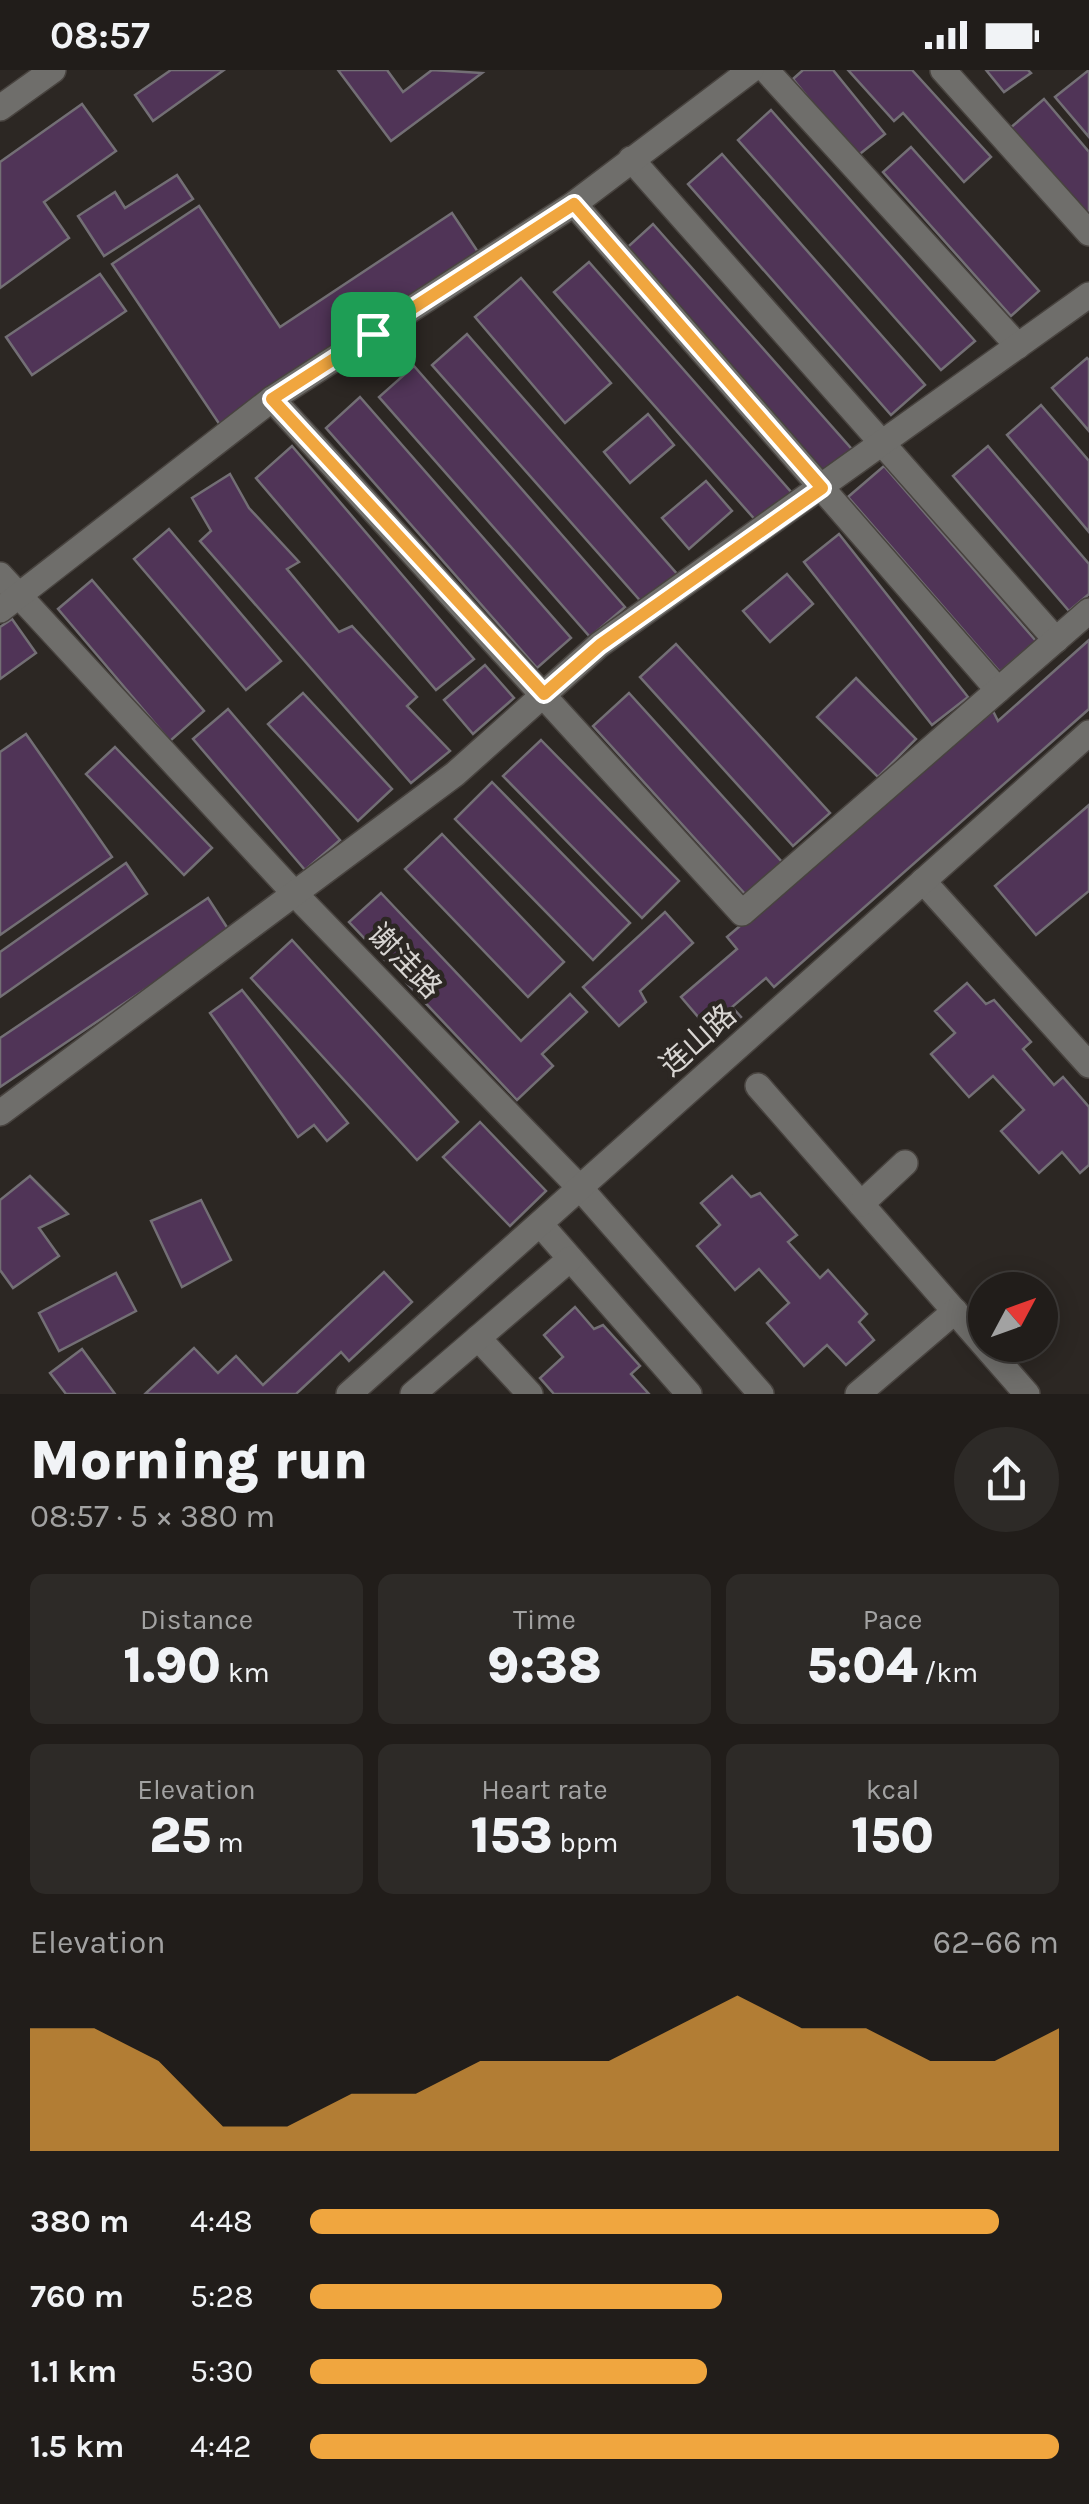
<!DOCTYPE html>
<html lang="en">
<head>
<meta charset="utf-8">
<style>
  body { margin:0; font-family:Karla,"Noto Sans SC",sans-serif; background:#2d2a27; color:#f1f3f6; height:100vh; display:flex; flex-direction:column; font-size:38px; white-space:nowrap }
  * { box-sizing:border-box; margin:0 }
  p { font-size:32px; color:#a2a2a2 }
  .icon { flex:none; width:55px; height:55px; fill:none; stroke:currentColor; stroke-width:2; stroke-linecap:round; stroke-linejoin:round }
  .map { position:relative; height:1324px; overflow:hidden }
  .side { display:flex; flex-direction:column; background:#211d1a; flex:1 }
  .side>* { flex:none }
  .needle { width:65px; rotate:49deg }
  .tools { position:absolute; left:968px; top:1202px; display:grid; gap:20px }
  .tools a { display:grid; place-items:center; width:90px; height:90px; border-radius:50%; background:#211d1a; box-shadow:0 5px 25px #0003,0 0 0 2px #3e3b39; font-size:50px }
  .pin { position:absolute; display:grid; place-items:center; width:85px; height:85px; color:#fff; margin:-42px; border-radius:20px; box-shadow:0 5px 15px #0006 }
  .round { display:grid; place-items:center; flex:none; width:105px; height:105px; border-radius:52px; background:#2d2a27 }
  .overview { display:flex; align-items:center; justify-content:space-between; height:170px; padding:0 30px }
  h1 { font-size:55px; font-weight:800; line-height:75px }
  .stats { display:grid; grid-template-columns:repeat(3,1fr); gap:15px; height:170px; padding:10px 30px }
  .stats div { display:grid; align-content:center; border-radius:15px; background:#2d2a27; text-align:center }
  .stats b { font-size:50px; font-weight:800 }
  .stats small { font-size:28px; font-weight:400 }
  .stats p { font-size:28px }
  .chart { height:280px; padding:20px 30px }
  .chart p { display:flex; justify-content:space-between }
  .chart svg { width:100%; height:180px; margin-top:10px; fill:#f0a63f; opacity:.7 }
  ul { padding:0 30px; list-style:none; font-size:32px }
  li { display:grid; grid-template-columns:160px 120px 1fr; align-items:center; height:75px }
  li i { height:25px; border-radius:12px; background:#f0a63f }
  .status { display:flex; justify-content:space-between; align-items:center; height:70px; padding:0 50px; background:#211d1a; direction:ltr }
  .status svg { height:28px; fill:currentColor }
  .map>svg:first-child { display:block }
</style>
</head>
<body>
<div class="status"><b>08:57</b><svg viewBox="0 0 49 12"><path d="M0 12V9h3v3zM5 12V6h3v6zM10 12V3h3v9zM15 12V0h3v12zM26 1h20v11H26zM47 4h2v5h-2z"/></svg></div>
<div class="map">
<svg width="1089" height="1324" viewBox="0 0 1089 1324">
  <rect width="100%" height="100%" fill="#2c2723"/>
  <g fill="#503457" stroke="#736f75" stroke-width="2.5">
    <path d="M171,0H224L153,51L135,25Z"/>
    <path d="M338,0H387L403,22L432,0L482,3L391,71Z"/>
    <path d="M803,0H833L885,64L856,87L793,9Z"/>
    <path d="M848,0H912L991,87L964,112L903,43L894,51Z"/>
    <path d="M986,0H1028L1031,3L1004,22Z"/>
    <path d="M1089,0V67L1055,27Z"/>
    <path d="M1044,29L1089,82V153L1009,59Z"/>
    <path d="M82,34L116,81L44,132L69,168L0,218V92Z"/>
    <path d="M771,40L975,271L941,300L738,70Z"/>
    <path d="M911,77L1039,221L1011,246L883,102Z"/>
    <path d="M722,84L925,315L891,345L688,114Z"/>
    <path d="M177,105L193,129L104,186L78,146L115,122L125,138Z"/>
    <path d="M199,136L280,257L452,143L478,182L220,355L112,194Z"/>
    <path d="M653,154L857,385L823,415L620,184Z"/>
    <path d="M589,192L792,423L758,453L554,222Z"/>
    <path d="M100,204L126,241L32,305L6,267Z"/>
    <path d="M521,208L611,313L565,353L475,247Z"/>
    <path d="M467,264L678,505L644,535L432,295Z"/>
    <path d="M1087,288L1089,290V361L1052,318Z"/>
    <path d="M414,296L625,537L590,567L379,327Z"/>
    <path d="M360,327L571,568L537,598L326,358Z"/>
    <path d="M1041,335L1089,391V462L1007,365Z"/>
    <path d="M648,344L674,375L630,413L604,382Z"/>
    <path d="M292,376L474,589L436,620L256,408Z"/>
    <path d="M988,376L1089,494V524L1069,541L953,406Z"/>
    <path d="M884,396L1036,571L1000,602L848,427Z"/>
    <path d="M230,404L249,438L299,492L287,499L339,562L352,556L417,627L407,636L450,681L411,713L200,471L211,461L192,428Z"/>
    <path d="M706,411L732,441L689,479L662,448Z"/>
    <path d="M169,459L281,591L246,620L134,489Z"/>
    <path d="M839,464L968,627L932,655L804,492Z"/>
    <path d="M787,504L813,534L770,572L743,541Z"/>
    <path d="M92,510L204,641L170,671L58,539Z"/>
    <path d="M12,549L36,583L0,609V557Z"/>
    <path d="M1089,570V639L774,917L766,908L732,937L741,947L717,969L681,927L737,879L727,867L993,641L998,651Z"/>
    <path d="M676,574L830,743L793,776L640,607Z"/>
    <path d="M485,595L514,628L473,664L444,630Z"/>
    <path d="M856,608L916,669L878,707L817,647Z"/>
    <path d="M303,623L392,719L358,751L268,654Z"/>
    <path d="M629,623L782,792L746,825L593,656Z"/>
    <path d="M228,639L340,770L305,800L193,669Z"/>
    <path d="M26,664L112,787L0,865V682Z"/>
    <path d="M541,670L679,811L642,848L503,706Z"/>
    <path d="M115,677L212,778L184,805L86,704Z"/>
    <path d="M492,712L630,853L593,890L455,749Z"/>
    <path d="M1089,735V821L1036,865L995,816Z"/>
    <path d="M442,764L564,892L528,927L405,799Z"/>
    <path d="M126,793L147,824L0,927V882Z"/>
    <path d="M381,823L521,971L570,924L587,942L542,984L553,996L517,1030L349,852Z"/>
    <path d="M208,828L230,862L0,1017V968Z"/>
    <path d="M665,842L693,873L640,921L646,932L619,956L583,917Z"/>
    <path d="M292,870L458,1052L417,1090L251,908Z"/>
    <path d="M967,913L986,934L994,930L1031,972L1023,979L1054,1015L1063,1007L1089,1037V1095L1080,1103L1062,1082L1039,1103L1001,1061L1024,1040L993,1006L969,1027L931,984L955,963L935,941Z"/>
    <path d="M242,920L348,1053L327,1071L314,1055L298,1067L210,943Z"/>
    <path d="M480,1052L546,1121L510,1156L443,1087Z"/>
    <path d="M30,1106L68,1144L39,1158L59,1186L13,1218L0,1200V1130Z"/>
    <path d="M732,1106L751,1127L760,1123L797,1165L788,1172L820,1208L828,1200L867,1244L859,1252L874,1270L846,1295L827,1275L804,1296L767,1253L789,1233L759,1199L735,1220L697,1176L720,1155L701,1133Z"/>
    <path d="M201,1130L231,1190L182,1217L151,1151Z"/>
    <path d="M384,1202L412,1232L349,1291L341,1282L296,1324H145L194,1278L218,1303L236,1286L263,1315Z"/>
    <path d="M116,1203L136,1241L59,1281L39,1243Z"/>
    <path d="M575,1237L594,1259L603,1255L640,1296L631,1304L649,1324H554L540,1308L563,1287L544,1265Z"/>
    <path d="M82,1279L115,1324H66L50,1303Z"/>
  </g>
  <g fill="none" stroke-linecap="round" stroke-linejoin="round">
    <defs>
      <g id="minor">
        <path d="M766,0L1018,276"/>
        <path d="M943,0L1089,163"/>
        <path d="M0,38L53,0"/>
        <path d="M631,89L1056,570"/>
        <path d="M574,134L998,620"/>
        <path d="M272,329L742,843L1089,541"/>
        <path d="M0,505L295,824L581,1119L761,1324"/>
        <path d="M0,540L272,329L574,134L751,0"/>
        <path d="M923,811L1089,995"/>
        <path d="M758,1016L1027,1324"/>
        <path d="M0,1043L455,704L599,575L1089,225"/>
        <path d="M861,1134L905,1093"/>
        <path d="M541,1155L689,1324"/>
        <path d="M478,1268L530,1324"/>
        <path d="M349,1324L1089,663"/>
        <path d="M413,1324L570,1189"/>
        <path d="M858,1324L955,1241"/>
      </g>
    </defs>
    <use href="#minor" stroke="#48433f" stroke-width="28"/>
    <use href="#minor" stroke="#6f6e6b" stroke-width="25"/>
  </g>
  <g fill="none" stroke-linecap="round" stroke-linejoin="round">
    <defs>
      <path id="route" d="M574,134L822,418L600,575L544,624L272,329Z"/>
    </defs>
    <use href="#route" stroke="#fff" stroke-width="20"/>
    <use href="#route" stroke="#f0a63f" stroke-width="12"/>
  </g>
  <g text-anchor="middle" stroke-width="9" stroke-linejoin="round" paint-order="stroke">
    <g font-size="30" fill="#d8d5d2" stroke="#2c2723">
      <text transform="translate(405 891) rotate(46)" y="10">谢洼路</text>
      <text transform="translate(698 970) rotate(-42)" y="10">连山路</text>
    </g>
  </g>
</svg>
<div class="tools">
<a><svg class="needle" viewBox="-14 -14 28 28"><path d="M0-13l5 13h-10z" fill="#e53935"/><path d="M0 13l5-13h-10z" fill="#a2a2a2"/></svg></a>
</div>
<div class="pin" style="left:373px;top:264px;background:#1e9e55"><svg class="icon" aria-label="arrive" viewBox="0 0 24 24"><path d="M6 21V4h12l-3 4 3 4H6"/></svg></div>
</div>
<section class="side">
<div class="overview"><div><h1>Morning run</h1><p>08:57 · 5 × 380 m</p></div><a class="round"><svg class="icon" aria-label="share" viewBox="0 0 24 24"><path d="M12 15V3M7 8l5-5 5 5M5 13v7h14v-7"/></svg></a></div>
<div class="stats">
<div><p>Distance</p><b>1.90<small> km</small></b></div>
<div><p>Time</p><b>9:38</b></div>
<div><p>Pace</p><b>5:04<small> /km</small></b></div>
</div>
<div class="stats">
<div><p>Elevation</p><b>25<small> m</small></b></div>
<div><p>Heart rate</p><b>153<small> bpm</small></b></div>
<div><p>kcal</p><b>150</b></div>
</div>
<div class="chart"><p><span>Elevation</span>62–66 m</p>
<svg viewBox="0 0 160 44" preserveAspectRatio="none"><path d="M0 44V14L10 14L20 22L30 38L40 38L50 30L60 30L70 22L80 22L90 22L100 14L110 6L120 14L130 14L140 22L150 22L160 14V44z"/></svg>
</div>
<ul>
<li><b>380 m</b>4:48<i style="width:92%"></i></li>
<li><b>760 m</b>5:28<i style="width:55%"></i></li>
<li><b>1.1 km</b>5:30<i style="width:53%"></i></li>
<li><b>1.5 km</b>4:42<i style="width:100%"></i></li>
</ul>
</section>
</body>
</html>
